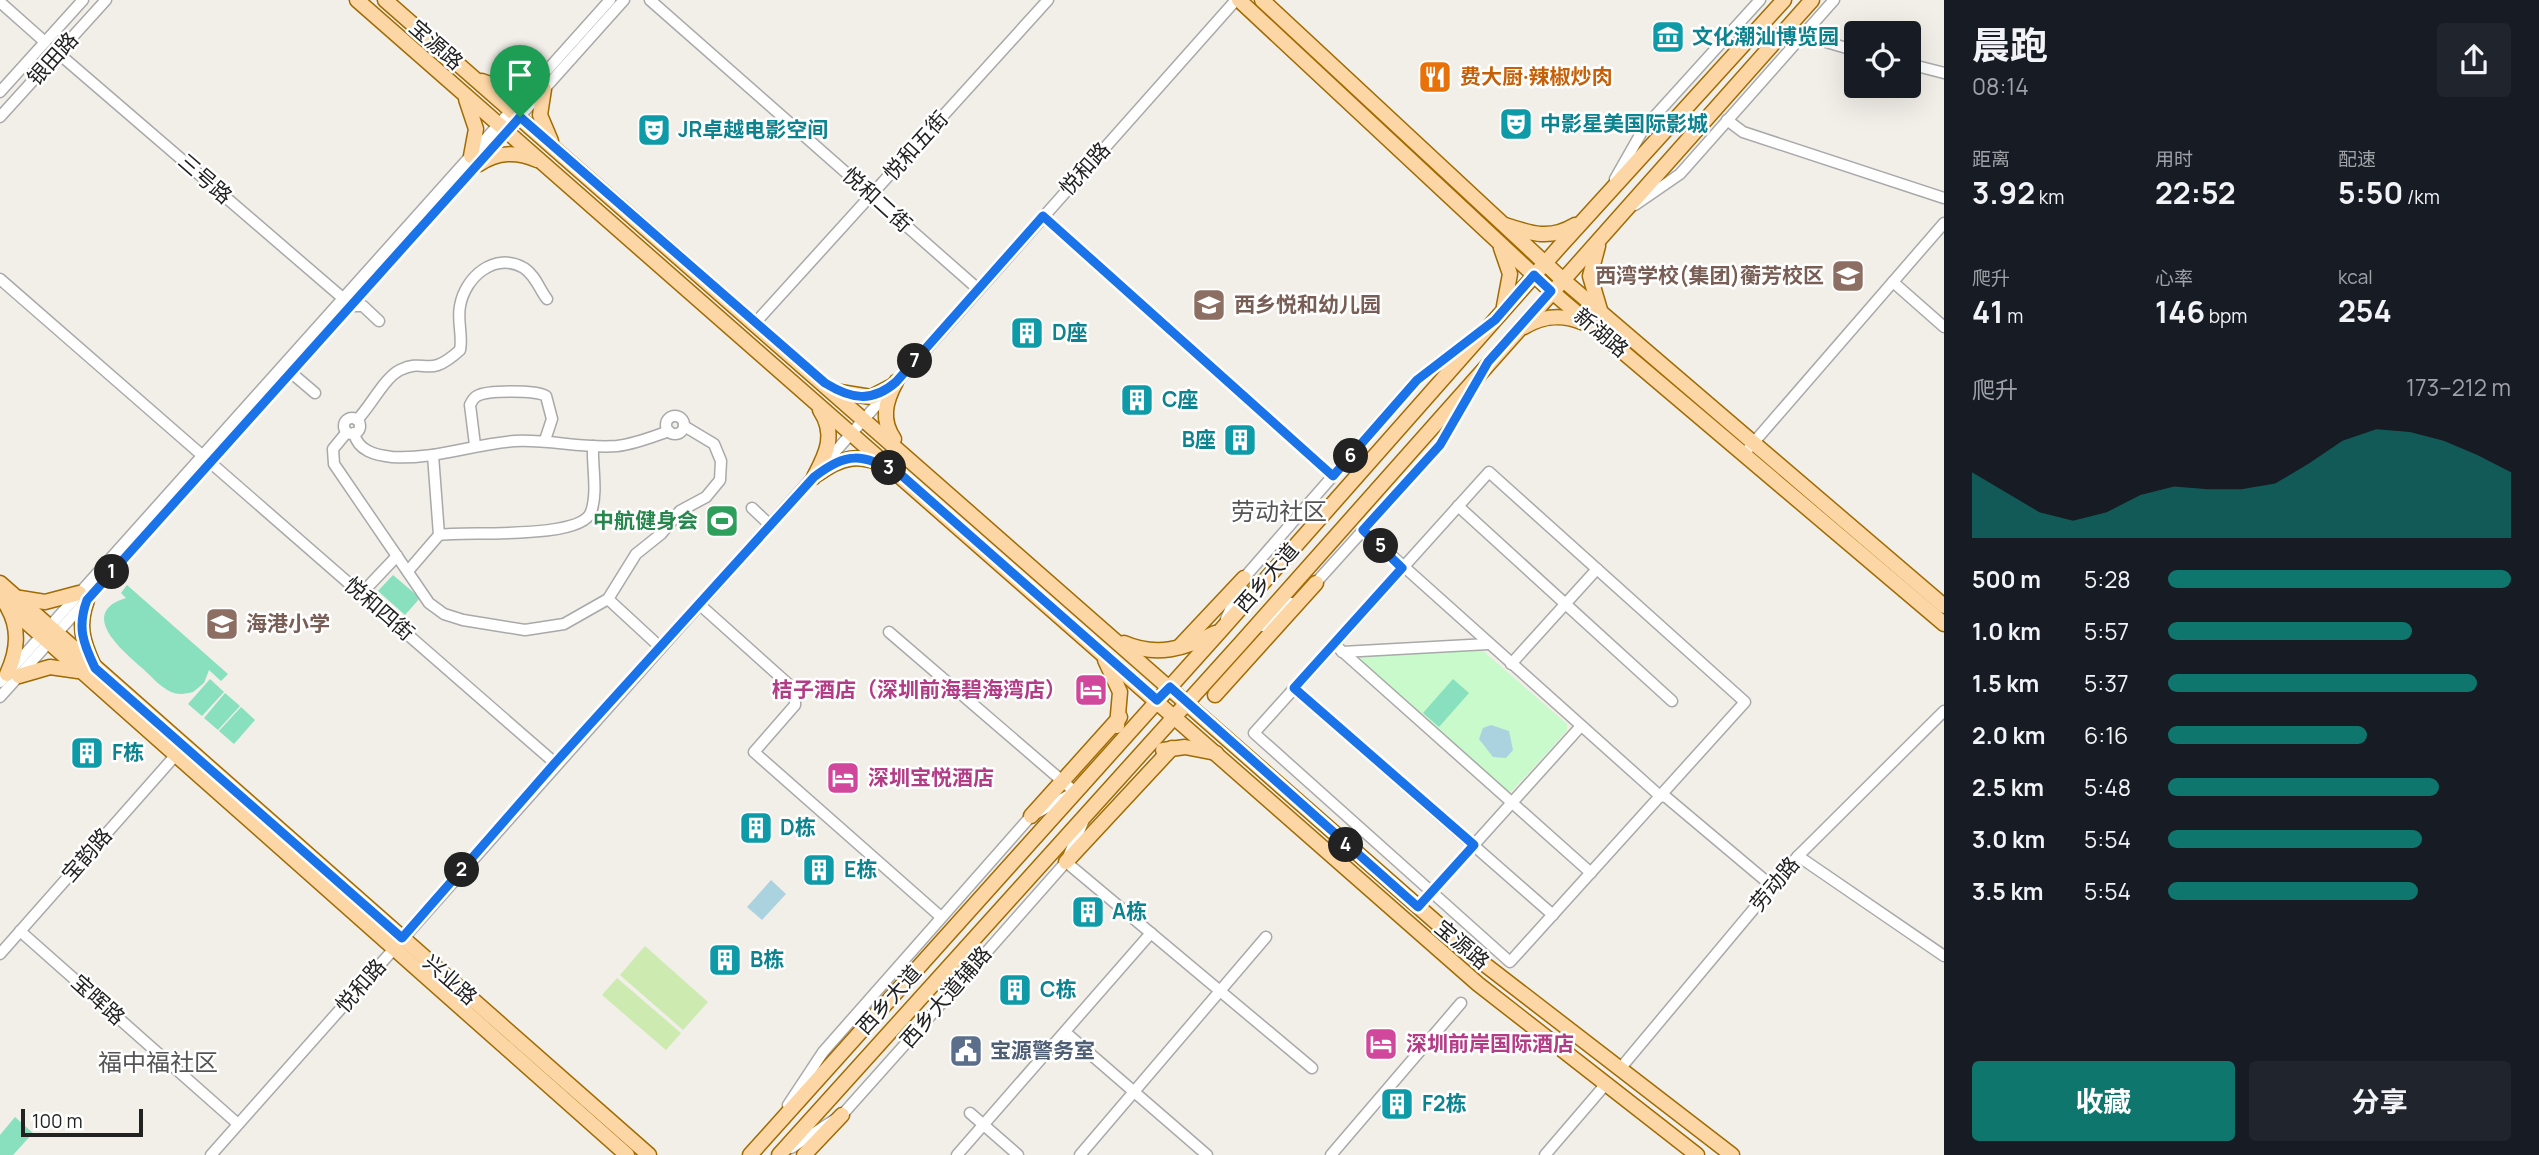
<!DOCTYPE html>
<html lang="zh">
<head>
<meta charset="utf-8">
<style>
  body { margin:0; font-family:Manrope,"Noto Sans SC",sans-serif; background:#20242c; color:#f1f3f6; height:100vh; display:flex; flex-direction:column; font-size:26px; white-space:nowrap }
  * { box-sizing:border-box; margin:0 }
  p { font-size:23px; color:#9ea1a6 }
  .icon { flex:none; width:38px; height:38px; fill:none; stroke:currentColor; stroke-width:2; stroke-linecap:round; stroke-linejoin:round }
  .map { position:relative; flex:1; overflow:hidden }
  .sheet { display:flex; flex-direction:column; background:#171b24; width:595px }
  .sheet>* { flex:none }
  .fabs { position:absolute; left:1844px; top:21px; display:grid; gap:14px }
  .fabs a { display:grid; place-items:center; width:77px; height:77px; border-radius:7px; background:#171b24; box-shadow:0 7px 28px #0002; font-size:35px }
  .scale { position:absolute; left:21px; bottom:18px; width:122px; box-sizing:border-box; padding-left:7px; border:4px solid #222; border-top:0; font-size:19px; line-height:24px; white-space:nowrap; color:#222; -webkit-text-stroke:5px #fff; paint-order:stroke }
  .pin { position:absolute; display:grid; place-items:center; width:60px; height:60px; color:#fff; margin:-72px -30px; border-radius:50% 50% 50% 0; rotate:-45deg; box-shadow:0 0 7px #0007 }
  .pin .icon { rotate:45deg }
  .km { position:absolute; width:35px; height:35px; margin:-18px; border-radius:50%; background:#222; color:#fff; font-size:19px; line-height:35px; text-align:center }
  .round { display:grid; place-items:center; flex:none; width:74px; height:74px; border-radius:7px; background:#20242c }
  .overview { display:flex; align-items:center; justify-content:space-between; height:119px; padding:0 28px }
  h1 { font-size:38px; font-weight:700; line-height:52px }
  .figures { display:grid; grid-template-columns:repeat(3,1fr); gap:10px; height:119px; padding:7px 28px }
  .figures div { display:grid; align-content:center }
  .figures b { font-size:30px; font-weight:700 }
  .figures small { font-size:19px; font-weight:400 }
  .figures p { font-size:19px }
  .chart { height:196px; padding:14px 28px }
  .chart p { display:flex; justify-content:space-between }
  .chart svg { width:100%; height:126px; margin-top:7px; fill:#0f766e; opacity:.7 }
  .action { display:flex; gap:14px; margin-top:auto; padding:14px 28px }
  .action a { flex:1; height:80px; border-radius:7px; background:#0f766e; color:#fff; font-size:28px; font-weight:700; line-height:80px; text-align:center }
  .action a+a { background:#20242c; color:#f1f3f6 }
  ul { padding:0 28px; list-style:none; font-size:23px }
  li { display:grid; grid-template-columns:112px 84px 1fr; align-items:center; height:52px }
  li i { height:18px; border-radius:9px; background:#0f766e }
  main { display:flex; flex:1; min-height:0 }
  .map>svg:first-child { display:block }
</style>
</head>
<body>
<main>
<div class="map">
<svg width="1944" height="1155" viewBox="0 0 1944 1155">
  <rect width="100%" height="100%" fill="#f2efe9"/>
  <g fill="#cdebb0">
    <path d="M645,946L708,1002L683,1030L620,975Z"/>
    <path d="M617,978L681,1033L666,1050L602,995Z"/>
  </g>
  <path fill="#c8facc" d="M1482,650L1567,724V731L1512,791H1507L1361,662V656Z"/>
  <g fill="#88e0be">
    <path d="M393,575L420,598L405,615L378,591Z"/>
    <path d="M127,585L228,674L221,681L209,670L204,683L193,692C186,694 178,695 171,692C160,687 150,675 141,667C123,651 77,613 126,598L121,593Z"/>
    <path d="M210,679L224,692L202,716L188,704Z"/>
    <path d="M1453,679L1469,693L1439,727L1423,713Z"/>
    <path d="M225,693L240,706L218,730L204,718Z"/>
    <path d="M241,707L255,720L234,744L219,731Z"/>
    <path d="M15,1117L33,1133L13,1155H0V1135Z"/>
  </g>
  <g fill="#aad3df">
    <path d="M1491,725L1509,731L1513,750L1506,758L1493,757L1479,739L1483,728Z"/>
    <path d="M771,880L786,894L762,920L747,907Z"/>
  </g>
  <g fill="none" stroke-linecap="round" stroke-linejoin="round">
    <defs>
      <g id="minor">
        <path d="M650,0L978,289"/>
        <path d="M0,2L45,42"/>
        <path d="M1802,35L1857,51"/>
        <path d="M58,53L352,306H363L379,321"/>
        <path d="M1909,64L1944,73"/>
        <path d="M0,92L83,0"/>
        <path d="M0,117L106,0"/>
        <path d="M1727,120L1743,132L1944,198"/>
        <path d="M1615,179L1644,128L1760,0"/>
        <path d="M1635,205L1680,174L1834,0"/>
        <path d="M1043,216L1333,476"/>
        <path d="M0,279L555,763"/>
        <path d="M1893,282L1944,327"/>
        <path d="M756,322L1048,0"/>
        <path d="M288,370L315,393"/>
        <circle cx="675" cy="425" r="9"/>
        <circle cx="352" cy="426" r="8"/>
        <path d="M357,420C371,406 384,378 400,370C427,357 427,380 460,350C463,336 457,321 460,306C465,277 495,251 524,268C536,276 539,289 547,299"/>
        <path d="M347,432L333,449L334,464L429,603L444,614L463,620L525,630L564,624L608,599L636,554L661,534L680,511L706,497L720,480L721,461L714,444L684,426"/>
        <path d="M354,433C358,451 375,455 392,457C433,460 473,444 515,441C549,439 583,449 617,446C635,444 652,437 669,431"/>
        <path d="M475,445L470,405C472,401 473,398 477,396C487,390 536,390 546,396L552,419L545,440"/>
        <path d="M1749,448L1944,223"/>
        <path d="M1489,472L1745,702L1510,962L1254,733Z"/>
        <path d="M1458,506L1672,701"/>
        <path d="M752,508L770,525"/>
        <path d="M1363,530L1660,796L1666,797L1773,887"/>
        <path d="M439,535C467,531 581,540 591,512C598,493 592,466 593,446"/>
        <path d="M408,571L439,535L433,455"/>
        <path d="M1312,587L1440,445L1473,388"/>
        <path d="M361,594L397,556"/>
        <path d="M608,599L660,647"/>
        <path d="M699,604L795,690V705L754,752L941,917"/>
        <path d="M1226,619L1244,578L1310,502L1417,380L1477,334"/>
        <path d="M1263,626L1291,603"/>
        <path d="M1334,644L1591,873"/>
        <path d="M1342,652L1488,644"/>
        <path d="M1511,664L1597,569"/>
        <path d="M0,682L610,0"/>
        <path d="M1294,688L1553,915"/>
        <path d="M0,697L624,0"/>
        <path d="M1798,856L1944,956"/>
        <path d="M1066,862L1312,1068"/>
        <path d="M1418,907L1581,726"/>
        <path d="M20,931L238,1124"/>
        <path d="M0,954L174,757"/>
        <path d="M1065,1032L1207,1155"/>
        <path d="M1619,1070L1798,856L1944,711"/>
        <path d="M788,1105L823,1052L1031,816L1075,792L889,632"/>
        <path d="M970,1113L1018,1155"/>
        <path d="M791,1148L842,1115L908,1041L1066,862L1083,822"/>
        <path d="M211,1155L1236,0"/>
        <path d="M957,1155L1151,933"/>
        <path d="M1080,1155L1266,937"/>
        <path d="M1331,1155L1461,1003"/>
        <path d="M1545,1155L1605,1085"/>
      </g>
      <g id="major">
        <path d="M357,0L1478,984L1697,1155"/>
        <path d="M385,0L1479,960L1732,1155"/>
        <path d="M1239,0L1551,291L1944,624"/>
        <path d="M1262,0L1562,279L1944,606"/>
        <path d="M482,81C504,90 523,90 543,75"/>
        <path d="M544,89L540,115L551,141"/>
        <path d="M466,99L476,129L471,156"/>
        <path d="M479,164C498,152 516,151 537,160"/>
        <path d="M1505,225C1532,234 1550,240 1575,225"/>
        <path d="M1598,246L1590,276L1600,310"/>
        <path d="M1501,248L1510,274L1504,306"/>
        <path d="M1524,327C1544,315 1563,314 1584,323"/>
        <path d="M840,392L871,397L892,386"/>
        <path d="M894,439C881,420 885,402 896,382"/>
        <path d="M818,474C841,457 859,453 886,466"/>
        <path d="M814,477C827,453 836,434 820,410"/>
        <path d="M0,583L649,1155"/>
        <path d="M20,598L45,602L79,593"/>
        <path d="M0,599L627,1155"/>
        <path d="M87,600C78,625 82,640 93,664"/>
        <path d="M1124,643C1156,657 1185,649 1215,633"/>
        <path d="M1180,646L1244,578"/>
        <path d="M1105,660L1120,692L1117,726"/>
        <path d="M7,674C17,653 20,629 8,608"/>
        <path d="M19,676L50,667L78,671"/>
        <path d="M1215,695L1316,583"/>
        <path d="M1163,750L1185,747L1216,753"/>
        <path d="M1031,816L1120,717"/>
        <path d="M1066,862L1172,748"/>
        <path d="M750,1155L1222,629L1562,244L1784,0"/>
        <path d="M779,1155L1241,643L1812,0"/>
        <path d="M804,1155L842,1115"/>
      </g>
    </defs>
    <use href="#minor" stroke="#a9a9a9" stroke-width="13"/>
    <use href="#major" stroke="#a06b00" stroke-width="17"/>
    <use href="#minor" stroke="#fff" stroke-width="10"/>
    <use href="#major" stroke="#fcd6a4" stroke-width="14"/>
  </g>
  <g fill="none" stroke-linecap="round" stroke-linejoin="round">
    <defs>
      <path id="route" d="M520,117L825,383C851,399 872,403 896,382L1043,216L1333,476L1417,380L1495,320L1534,275L1551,291L1488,362L1440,445L1363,530L1402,568L1294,688L1474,845L1418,907L1170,687L1157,700L899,473C861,454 848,451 814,477L555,763L402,938L95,668C83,643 77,627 87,600Z"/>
    </defs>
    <use href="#route" stroke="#fff" stroke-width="14"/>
    <use href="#route" stroke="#1a73e8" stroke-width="9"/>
  </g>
  <defs>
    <symbol id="museum-square" viewBox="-11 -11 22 22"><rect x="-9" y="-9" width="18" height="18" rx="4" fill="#0f9aa8" stroke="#fff"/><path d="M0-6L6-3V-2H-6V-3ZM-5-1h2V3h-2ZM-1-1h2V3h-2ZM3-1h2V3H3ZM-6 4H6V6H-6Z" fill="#fff"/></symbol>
    <symbol id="restaurant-square" viewBox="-11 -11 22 22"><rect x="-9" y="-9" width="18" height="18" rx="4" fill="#e8710a" stroke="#fff"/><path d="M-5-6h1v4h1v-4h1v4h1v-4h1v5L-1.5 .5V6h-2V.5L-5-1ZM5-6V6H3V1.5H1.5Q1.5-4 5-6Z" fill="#fff"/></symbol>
    <symbol id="theatre-square" viewBox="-11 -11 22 22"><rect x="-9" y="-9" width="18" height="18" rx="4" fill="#0f9aa8" stroke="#fff"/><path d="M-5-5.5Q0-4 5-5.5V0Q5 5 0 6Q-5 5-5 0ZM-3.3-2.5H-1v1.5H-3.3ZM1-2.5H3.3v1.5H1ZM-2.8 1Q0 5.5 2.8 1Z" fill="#fff"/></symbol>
    <symbol id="school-square" viewBox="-11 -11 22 22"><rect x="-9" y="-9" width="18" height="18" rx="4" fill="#8d6e63" stroke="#fff"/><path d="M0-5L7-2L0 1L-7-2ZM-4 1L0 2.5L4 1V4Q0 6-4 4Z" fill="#fff"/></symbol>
    <symbol id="building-square" viewBox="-11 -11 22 22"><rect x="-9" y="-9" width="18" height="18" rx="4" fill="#0f9aa8" stroke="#fff"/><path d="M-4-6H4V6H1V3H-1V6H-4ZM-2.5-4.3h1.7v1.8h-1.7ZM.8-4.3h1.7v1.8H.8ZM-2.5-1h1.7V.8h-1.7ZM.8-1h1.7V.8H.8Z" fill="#fff"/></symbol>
    <symbol id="stadium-square" viewBox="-11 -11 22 22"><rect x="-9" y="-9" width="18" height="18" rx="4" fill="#2e9e5b" stroke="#fff"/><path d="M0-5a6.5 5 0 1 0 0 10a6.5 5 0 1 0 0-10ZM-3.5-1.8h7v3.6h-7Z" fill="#fff"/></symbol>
    <symbol id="hotel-square" viewBox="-11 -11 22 22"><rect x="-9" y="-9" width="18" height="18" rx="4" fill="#d1479c" stroke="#fff"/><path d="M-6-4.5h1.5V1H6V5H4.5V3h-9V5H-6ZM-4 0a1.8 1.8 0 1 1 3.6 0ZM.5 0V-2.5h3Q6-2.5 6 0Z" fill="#fff"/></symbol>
    <symbol id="civic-square" viewBox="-11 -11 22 22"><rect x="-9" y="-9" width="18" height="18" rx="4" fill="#5c6f8a" stroke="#fff"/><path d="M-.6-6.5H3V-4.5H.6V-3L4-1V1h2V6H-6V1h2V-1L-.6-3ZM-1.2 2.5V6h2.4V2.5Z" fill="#fff"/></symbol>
  </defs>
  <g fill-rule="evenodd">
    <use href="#museum-square" x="1649" y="18" width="38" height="38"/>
    <use href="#restaurant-square" x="1416" y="58" width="38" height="38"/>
    <use href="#theatre-square" x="1497" y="105" width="38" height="38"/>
    <use href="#theatre-square" x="635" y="111" width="38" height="38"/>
    <use href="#school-square" x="1829" y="257" width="38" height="38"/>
    <use href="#school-square" x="1190" y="286" width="38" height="38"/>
    <use href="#building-square" x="1008" y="314" width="38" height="38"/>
    <use href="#building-square" x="1118" y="381" width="38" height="38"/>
    <use href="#building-square" x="1221" y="421" width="38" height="38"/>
    <use href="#stadium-square" x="703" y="502" width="38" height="38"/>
    <use href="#school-square" x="203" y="605" width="38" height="38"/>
    <use href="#hotel-square" x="1072" y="671" width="38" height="38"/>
    <use href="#building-square" x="68" y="734" width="38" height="38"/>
    <use href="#hotel-square" x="824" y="759" width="38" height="38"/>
    <use href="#building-square" x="737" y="809" width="38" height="38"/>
    <use href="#building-square" x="800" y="851" width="38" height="38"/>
    <use href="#building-square" x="1069" y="893" width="38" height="38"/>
    <use href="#building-square" x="706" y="941" width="38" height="38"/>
    <use href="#building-square" x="996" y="971" width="38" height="38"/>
    <use href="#hotel-square" x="1362" y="1025" width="38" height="38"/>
    <use href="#civic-square" x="947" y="1032" width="38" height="38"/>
    <use href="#building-square" x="1378" y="1085" width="38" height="38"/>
  </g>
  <g text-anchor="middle" stroke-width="5" stroke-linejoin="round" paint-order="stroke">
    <g font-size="21" font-weight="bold" fill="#0d838f" stroke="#fff" text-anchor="start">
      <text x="1692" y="44">文化潮汕博览园</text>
      <text x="1540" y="131">中影星美国际影城</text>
      <text x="678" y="137">JR卓越电影空间</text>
      <text x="1052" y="340">D座</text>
      <text x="1162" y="407">C座</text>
      <text x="1216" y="447" text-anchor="end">B座</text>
      <text x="112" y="760">F栋</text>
      <text x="780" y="835">D栋</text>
      <text x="844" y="877">E栋</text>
      <text x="1112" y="919">A栋</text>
      <text x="750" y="967">B栋</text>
      <text x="1040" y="997">C栋</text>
      <text x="1422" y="1111">F2栋</text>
    </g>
    <g font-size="21" fill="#222" stroke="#fff">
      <text transform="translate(436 45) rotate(41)" y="7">宝源路</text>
      <text transform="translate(53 59) rotate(-48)" y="7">银田路</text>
      <text transform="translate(916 146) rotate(-48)" y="7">悦和五街</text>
      <text transform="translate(1085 169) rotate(-48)" y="7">悦和路</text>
      <text transform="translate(205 179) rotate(41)" y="7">三号路</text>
      <text transform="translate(877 200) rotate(42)" y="7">悦和二街</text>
      <text transform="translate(1601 333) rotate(40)" y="7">新湖路</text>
      <text transform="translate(1267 578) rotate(-49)" y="7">西乡大道</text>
      <text transform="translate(379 609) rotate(41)" y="7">悦和四街</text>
      <text transform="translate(87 855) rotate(-49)" y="7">宝韵路</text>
      <text transform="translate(1775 884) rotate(-50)" y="7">劳动路</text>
      <text transform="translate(1462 945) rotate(40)" y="7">宝源路</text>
      <text transform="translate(450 980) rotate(41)" y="7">兴业路</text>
      <text transform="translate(361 986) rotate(-49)" y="7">悦和路</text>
      <text transform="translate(946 997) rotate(-49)" y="7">西乡大道辅路</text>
      <text transform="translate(98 1000) rotate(42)" y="7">宝晖路</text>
      <text transform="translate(889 1000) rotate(-48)" y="7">西乡大道</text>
    </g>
    <g font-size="21" font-weight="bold" fill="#c56008" stroke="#fff" text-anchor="start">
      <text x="1460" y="84">费大厨·辣椒炒肉</text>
    </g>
    <g font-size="21" font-weight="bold" fill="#785e54" stroke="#fff" text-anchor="start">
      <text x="1824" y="283" text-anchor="end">西湾学校(集团)蘅芳校区</text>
      <text x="1234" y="312">西乡悦和幼儿园</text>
      <text x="246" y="631">海港小学</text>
    </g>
    <g font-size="21" font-weight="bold" fill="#27864d" stroke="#fff" text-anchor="end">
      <text x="698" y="528">中航健身会</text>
    </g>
    <g font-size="21" font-weight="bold" fill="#b23c85" stroke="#fff" text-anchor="start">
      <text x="1066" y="697" text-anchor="end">桔子酒店（深圳前海碧海湾店）</text>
      <text x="868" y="785">深圳宝悦酒店</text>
      <text x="1406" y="1051">深圳前岸国际酒店</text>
    </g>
    <g font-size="21" font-weight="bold" fill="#4e5e75" stroke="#fff" text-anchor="start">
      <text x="990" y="1058">宝源警务室</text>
    </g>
    <g font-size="24" fill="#555" stroke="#fff">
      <text x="1279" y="520">劳动社区</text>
      <text x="158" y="1071">福中福社区</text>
    </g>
  </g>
</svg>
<div class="fabs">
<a><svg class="icon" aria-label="locate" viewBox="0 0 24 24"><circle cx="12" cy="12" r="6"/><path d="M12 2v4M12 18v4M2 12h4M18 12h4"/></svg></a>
</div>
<div class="scale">100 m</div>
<div class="pin" style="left:520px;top:117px;background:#1e9e55"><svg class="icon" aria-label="arrive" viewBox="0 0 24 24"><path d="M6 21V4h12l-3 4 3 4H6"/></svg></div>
<b class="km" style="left:112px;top:572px">1</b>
<b class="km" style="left:462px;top:870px">2</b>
<b class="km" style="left:889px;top:468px">3</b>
<b class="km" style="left:1346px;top:845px">4</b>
<b class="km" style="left:1381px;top:546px">5</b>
<b class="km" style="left:1351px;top:456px">6</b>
<b class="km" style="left:915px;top:361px">7</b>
</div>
<section class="sheet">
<div class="overview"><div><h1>晨跑</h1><p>08:14</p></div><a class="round"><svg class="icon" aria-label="share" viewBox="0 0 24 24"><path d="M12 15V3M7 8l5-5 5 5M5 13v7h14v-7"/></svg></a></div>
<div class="figures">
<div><p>距离</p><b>3.92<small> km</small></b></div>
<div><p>用时</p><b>22:52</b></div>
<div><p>配速</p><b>5:50<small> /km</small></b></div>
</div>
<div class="figures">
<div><p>爬升</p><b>41<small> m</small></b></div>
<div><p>心率</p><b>146<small> bpm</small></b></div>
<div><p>kcal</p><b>254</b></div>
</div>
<div class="chart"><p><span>爬升</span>173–212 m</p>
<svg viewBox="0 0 160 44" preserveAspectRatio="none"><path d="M0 44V21L10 28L20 35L30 38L40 35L50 29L60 26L70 27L80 27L90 25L100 18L110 10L120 6L130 7L140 10L150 15L160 21V44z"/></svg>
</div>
<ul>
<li><b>500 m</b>5:28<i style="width:100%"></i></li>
<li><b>1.0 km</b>5:57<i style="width:71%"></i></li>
<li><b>1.5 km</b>5:37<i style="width:90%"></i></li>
<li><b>2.0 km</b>6:16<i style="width:58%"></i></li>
<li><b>2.5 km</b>5:48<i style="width:79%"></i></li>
<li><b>3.0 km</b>5:54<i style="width:74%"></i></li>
<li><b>3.5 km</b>5:54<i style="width:73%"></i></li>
</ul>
<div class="action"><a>收藏</a><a>分享</a></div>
</section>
</main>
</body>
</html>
